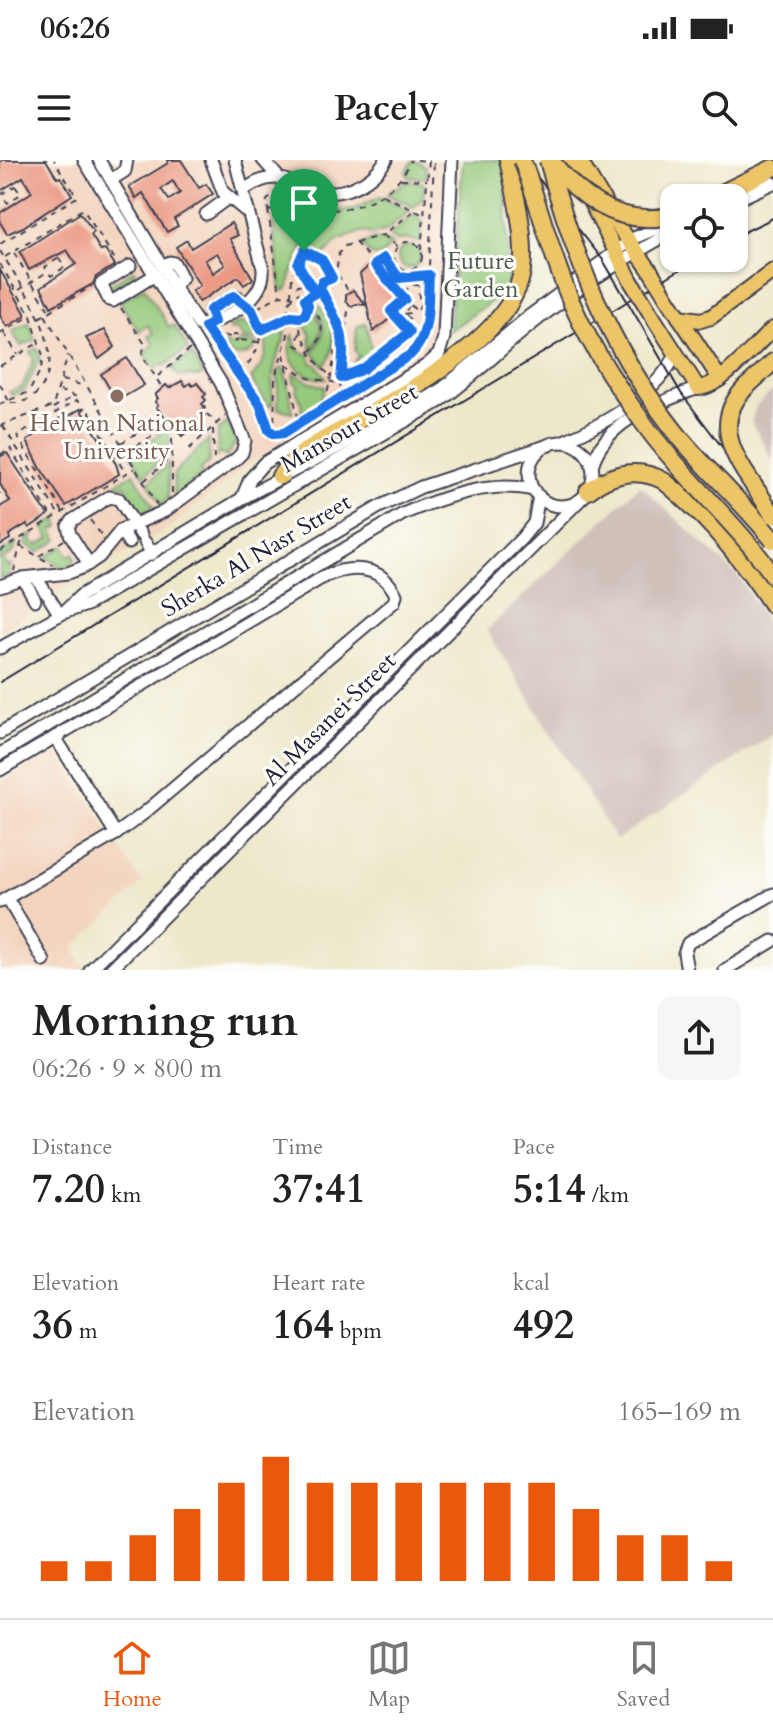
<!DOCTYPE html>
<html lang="en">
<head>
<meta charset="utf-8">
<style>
  body { margin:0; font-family:Cardo,serif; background:#f6f6f6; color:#222; height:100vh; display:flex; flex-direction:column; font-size:30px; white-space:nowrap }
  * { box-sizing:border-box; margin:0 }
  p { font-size:26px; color:#767676 }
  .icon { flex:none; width:44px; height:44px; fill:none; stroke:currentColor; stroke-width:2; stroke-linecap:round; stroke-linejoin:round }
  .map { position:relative; height:810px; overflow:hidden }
  .panel { display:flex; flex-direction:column; background:#fff; flex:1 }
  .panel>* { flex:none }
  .tools { position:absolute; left:660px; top:24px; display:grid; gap:16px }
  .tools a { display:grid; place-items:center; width:88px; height:88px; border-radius:16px; background:#fff; box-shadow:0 2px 6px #0004; font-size:40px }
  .pin { position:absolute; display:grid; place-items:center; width:68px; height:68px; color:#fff; margin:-82px -34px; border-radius:50% 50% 50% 0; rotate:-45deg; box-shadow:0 0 8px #0007 }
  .pin .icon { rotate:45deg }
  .round { display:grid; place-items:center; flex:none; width:84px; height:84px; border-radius:16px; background:#f6f6f6 }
  .summary { display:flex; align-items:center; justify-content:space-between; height:136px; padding:0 32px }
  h1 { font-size:44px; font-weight:700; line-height:60px }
  .metrics { display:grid; grid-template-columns:repeat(3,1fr); gap:12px; height:136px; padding:8px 32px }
  .metrics div { display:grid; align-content:center }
  .metrics b { font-size:40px; font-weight:700 }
  .metrics small { font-size:22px; font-weight:400 }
  .metrics p { font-size:22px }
  .chart { height:224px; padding:16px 32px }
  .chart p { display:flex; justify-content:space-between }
  .chart svg { width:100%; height:144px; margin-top:8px; stroke:#ea580c; stroke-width:6 }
  .status { display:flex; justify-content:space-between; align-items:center; height:56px; padding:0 40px; background:#fff; direction:ltr }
  .status svg { height:22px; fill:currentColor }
  header { display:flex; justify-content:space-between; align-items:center; height:104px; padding:0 32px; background:#fff; font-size:36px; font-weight:700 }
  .menu { display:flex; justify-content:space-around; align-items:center; height:112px; border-top:2px solid #e0e0e0; background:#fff; font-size:22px; color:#767676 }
  .menu a { display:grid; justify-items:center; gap:4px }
  .menu .active { color:#ea580c }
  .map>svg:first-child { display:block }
</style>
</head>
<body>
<div class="status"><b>06:26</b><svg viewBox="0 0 49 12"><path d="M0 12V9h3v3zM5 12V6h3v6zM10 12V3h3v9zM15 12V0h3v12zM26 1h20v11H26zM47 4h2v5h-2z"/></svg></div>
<header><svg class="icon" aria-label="menu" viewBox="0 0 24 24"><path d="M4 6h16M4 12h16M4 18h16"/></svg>Pacely<svg class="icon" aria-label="search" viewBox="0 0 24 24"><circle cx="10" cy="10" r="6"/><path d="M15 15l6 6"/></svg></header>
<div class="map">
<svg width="773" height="810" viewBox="0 0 773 810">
  <rect width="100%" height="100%" fill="#fdfcf7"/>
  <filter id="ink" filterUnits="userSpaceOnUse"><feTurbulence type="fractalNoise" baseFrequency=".0125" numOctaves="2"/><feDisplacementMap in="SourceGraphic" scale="16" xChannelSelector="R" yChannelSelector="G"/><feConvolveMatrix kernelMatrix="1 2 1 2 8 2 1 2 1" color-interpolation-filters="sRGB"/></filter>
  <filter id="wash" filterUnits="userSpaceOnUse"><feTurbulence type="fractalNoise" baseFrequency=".006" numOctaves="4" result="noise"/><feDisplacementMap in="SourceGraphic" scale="32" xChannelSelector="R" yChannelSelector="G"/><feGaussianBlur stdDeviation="1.8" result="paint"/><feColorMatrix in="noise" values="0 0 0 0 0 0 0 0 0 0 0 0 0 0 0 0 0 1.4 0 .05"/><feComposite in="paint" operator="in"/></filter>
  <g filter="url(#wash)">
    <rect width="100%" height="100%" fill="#eee8cb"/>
    <g fill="#f3d4be">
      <path d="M0,0H445L435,185L425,197L254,300L173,365L62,430L0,472Z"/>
      <path d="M56,589L142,723L73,788L86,810H0V623Z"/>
    </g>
    <g fill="#cfc0ba">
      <path d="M773,230V300L751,262L756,246Z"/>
      <path d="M640,325L738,416L773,472V574L616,680L487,470Z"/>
    </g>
    <g fill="#93c778" stroke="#5a745a" stroke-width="2">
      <path d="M463,0H501L506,8L508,130L449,171Z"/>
      <path d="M412,2H419L426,7V18L408,17L406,12Z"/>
      <path d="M407,21L424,23L423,38L414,47L409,46L407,41L402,42L387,34Z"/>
      <path d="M380,37L410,51L387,70L371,75L364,71L337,81L323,97L311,91L314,52L352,50Z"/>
      <path d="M285,41L308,50L307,67L283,47Z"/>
      <path d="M283,55L308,77L291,115L289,127L284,131L281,129L273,62L276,56Z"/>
      <path d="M417,55L422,61L420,82L407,79L396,81L389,76L412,56Z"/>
      <path d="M374,79L392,84L380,97L371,95L362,85Z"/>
      <circle cx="409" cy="97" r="11"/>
      <path d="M134,110L139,119L110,137L105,128Z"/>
      <path d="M144,127L169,167L174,165L188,188L165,206L163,204L155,209L144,194L154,185L148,176L153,174L148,165L139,171L120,142Z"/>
      <path d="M317,144C334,159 339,188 324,206L312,192C326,178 327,163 314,148Z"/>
      <path d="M312,149C323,162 324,177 311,189L310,174L302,161Z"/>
      <path d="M29,162L35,180L21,186L12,171Z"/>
      <path d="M238,163C250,163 256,169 257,180L243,179L238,170H230L228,168Z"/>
      <path d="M366,163L373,197L354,210V202L359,196L355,191L357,167Z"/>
      <path d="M284,167C287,180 280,187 277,198C272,214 271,228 273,244L268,246L251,219C261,207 270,193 265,177Z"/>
      <path d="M293,175L297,190L309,195L313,204H316L327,219C302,219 281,200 293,175Z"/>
      <path d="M240,181L256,184L257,185C251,195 243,198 232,195L225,186L226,184L235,186Z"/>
      <path d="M37,188L40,198L25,230L12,236L9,232L22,227L34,199L30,192Z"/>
      <path d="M192,194L203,214L199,217L179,216L172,208Z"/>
      <path d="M282,208L285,212L293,252L278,249V211Z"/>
      <path d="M295,213L309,222L325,227L319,246L308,260L302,256L301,242L296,230L299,226L294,222L293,215Z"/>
      <path d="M228,262L236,282L226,297L221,293L217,296L218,271Z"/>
      <path d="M169,269V293L144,316L130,292Z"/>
      <path d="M209,279V302L200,310L203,315L174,336V313Z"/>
      <path d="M169,303L168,340L161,344L148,323Z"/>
      <path d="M134,313L154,347L141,354L132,349L136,344L125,325L115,328L114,325Z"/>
      <path d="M57,359L60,366L53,370L58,380L38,392L25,384L26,378L33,374L31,381L38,385L50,378L44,367Z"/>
      <path d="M16,383L14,392L3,399L7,407L11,405L9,416L0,419V394Z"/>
      <path d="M63,386L69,396L74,393L75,399L72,404L62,407L46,397Z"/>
    </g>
    <g id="blocks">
      <g fill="#ea957f" fill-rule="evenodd">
        <path d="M3,0H46L57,18L61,17L72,35L23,67L7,74L0,62V53L32,32L23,17L0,31V2Z"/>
        <path d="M167,0H181L199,28L206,24L213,34L174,59L178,66L167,72L143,33L136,38L129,27L168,3ZM173,21L180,33L169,40L161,29Z"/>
        <path d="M80,53L94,72L91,75L101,91L105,90L115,105L96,117L93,124L51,147L41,127L76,104L67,90L29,110L20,92Z"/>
        <path d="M231,63L238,75L230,79L253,119L244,125L238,117L199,142L192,131L200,126L176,87L187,80L191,88ZM217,93L225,105L213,113L205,100Z"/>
        <path d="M371,104L401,139L388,150L393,156L373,172L360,114Z"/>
        <path d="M0,110L25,153V156L7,167L0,156Z"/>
        <path d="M353,130L366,145L356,144L352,147L346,141V135Z"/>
        <path d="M105,170L115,187L99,199L86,178Z"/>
        <path d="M127,198L144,225L117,241L101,214Z"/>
        <path d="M182,221L186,226L190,223L193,226L197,223L206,234L203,237L206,240L202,244L205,248L202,251L205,255L182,276L156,247L158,245L155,242L158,238L155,235L166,225L169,228Z"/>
        <path d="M80,249L116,304L119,314L66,346L41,309L27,281L60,258L62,260Z"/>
        <path d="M7,293L48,355L29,368L27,364L9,375L10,379L0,385V347L10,341L0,324V297Z"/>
      </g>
    </g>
  </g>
  <g filter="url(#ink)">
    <use href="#blocks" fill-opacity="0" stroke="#414051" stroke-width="2"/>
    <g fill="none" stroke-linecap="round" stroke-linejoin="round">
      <defs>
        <g id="minor">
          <path d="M99,0L184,143L199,165L205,167C229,155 265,140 263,109L235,0"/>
          <path d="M211,0L223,32L248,53"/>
          <path d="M263,0L279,18"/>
          <path d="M111,20L125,11L127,0"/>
          <path d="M243,31C252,24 265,17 278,18C288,20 298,26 308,29C338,39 369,26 386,0"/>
          <path d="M734,41L773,23"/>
          <path d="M206,54L228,38"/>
          <path d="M130,106L101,124L109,140L113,141L155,115"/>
          <path d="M162,106L170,102L174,103L182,118L174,126"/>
          <path d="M214,162L210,150L232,137H238L242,145"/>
          <path d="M561,282C605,264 653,237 676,195"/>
          <circle cx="561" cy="314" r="32"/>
          <path d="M592,306C605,260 659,243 698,228"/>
          <path d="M242,338L250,319L264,303L427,205L439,194L444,177L452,0"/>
          <path d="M121,370L129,383"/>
          <path d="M145,382L152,394"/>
          <path d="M89,404L70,374L68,366L73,360L109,337L119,339L141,375"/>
          <path d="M36,417L46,433"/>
          <path d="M23,418L35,440"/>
          <path d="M0,426L23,418L68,413L84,407L99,397L121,370L165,351L236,299L242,293L245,281L221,223L84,0"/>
          <path d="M50,439L60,455"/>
          <path d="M64,452L80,436L241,339L397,256L443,228L528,157L634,78L653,70L674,66"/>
          <path d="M0,488L63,453L87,445L437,243C469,221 496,193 526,169C572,131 623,99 674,71"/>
          <path d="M0,573L379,347L421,327L549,285"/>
          <path d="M55,577L116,674"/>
          <path d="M0,594L403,354C443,337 490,320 534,330"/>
          <path d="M0,610L325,416C352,405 382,405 396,435L394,442L143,654L116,674L0,742"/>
          <path d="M7,738L44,801"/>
          <path d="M90,810L522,378L534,363L539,336"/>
          <path d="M110,810L580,340"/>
          <path d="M687,810L684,793L688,783L773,734"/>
          <path d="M725,810L773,781"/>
        </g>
        <g id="major">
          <path d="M569,0L631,121"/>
          <path d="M579,0L622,71L650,110"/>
          <path d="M667,138L720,219"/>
          <path d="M649,151L698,228C722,227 754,185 773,169"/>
          <path d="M679,157L701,160L711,157L773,111"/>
        </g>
        <g id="highway">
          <path d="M712,38L773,8"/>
          <path d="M745,228L773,202"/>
          <path d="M280,316C297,291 327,278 354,263C405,233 508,178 521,116C528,82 515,33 508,0"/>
          <path d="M588,331C612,313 638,307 664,321C707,356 743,400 773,446"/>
        </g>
      </defs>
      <use href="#minor" stroke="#414051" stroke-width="15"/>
      <use href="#major" stroke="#414051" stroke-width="18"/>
      <use href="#highway" stroke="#414051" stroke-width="20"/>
      <g stroke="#414051" stroke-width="2" stroke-dasharray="6 6" stroke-linecap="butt">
        <path d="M417,0L427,1"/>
        <path d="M401,19L427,20"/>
        <path d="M15,26L21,34L7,43L2,34Z"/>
        <path d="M383,35L424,55"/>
        <circle cx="273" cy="44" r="7"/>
        <path d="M274,37C289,38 302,47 317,49C354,54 396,36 411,0"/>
        <path d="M268,50L280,134"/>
        <path d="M280,50L309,73"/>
        <path d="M383,75L397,86"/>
        <circle cx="408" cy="96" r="14"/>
        <path d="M355,82L417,152L420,147L418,125H414L400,133"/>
        <path d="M0,84L77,37L54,0"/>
        <path d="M421,90L429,0"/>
        <path d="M0,91C22,127 74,194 36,234C29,241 15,245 7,242"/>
        <path d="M305,91L322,100L331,116"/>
        <path d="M14,93L50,152"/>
        <path d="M5,97L83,49L116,101"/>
        <path d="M59,98L65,107L51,116L45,107Z"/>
        <path d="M384,98L399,118L427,115"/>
        <path d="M0,104L31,156L43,196L41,209L29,232L0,244"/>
        <path d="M298,104C310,124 330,148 334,171C338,194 329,222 325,245"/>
        <path d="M375,105L393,94"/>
        <path d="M337,115L344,123L349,134"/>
        <path d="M19,130L47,112"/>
        <path d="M291,136L292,117L309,76L311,50"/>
        <circle cx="298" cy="147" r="10"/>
        <path d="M301,137L296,129L298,125L308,123"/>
        <path d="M305,139L319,130"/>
        <path d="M409,145L404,154L412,161"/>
        <path d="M309,146C325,158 326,177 311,191"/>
        <path d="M121,148L145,184L142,195L161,226"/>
        <path d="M257,148L280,135L294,137"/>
        <path d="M404,154L410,153L411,159"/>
        <path d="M45,155L157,345"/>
        <path d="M295,157L312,197L328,214"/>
        <path d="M39,158L92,126"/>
        <path d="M262,170L291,156"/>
        <path d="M4,173L18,195"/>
        <path d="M300,173L296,185L306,190"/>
        <path d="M0,174L30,156"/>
        <path d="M210,174L260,244L269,270L278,274L410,195L421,182L426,169L434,0"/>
        <path d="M212,174L231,177L235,182L240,177L236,174L231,177"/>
        <path d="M241,180L258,182"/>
        <path d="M344,181L349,144"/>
        <path d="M284,194L299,262"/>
        <path d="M286,204L308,218L339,223"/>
        <path d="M0,206L38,183"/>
        <path d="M239,213C259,195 268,173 251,149"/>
        <path d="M158,216L190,189"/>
        <path d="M341,218L363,209L410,172L391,151L404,140"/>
        <path d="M62,220L85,226"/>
        <path d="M0,224L9,241"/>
        <path d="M338,239C345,189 348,175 320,130L321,124L336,114L339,93L345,86L383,75L415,50"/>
        <path d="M53,248L75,236L60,231"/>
        <path d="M207,254L217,264"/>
        <path d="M0,266L53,246L68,195"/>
        <path d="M3,266L59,355"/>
        <path d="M213,269L214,302"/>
        <path d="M274,273L275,217L288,175L285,159"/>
        <path d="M121,283L154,262"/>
        <path d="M189,289L226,255"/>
        <path d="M126,292L165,269"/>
        <path d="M0,295L10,288L53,359"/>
        <path d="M144,321L172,297"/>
        <path d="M0,333V334"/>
        <path d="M172,333V273"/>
        <path d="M63,352L17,276L77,240L83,250L86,247L126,314"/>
        <path d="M90,360L103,377"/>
        <path d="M20,386L53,405"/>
        <path d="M0,391L135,308"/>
        <path d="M39,396L64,380"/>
        <path d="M14,411L22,379"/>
      </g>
      <use href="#minor" stroke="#fff" stroke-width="11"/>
      <use href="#major" stroke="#edc569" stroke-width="14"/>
      <use href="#highway" stroke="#edc569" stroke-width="16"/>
      <g stroke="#22223b" stroke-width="2">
        <path d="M524,0L603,100L681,233L722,287L773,346"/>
        <path d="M734,77L773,58"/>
        <path d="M0,522L699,98"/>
      </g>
      <defs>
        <g id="major-bridge">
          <path d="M650,110L667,138"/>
          <path d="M631,121L649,151"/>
        </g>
        <g id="highway-bridge">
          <path d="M522,0C539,44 550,90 568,134C586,179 613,221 642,261C681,316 734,360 773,415"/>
          <path d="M548,0C575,103 614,197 682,280C711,314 745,345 773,380"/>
          <path d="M552,2C583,41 623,68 674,55"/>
          <path d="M745,228C703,272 749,314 773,355"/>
        </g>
      </defs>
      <use href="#major-bridge" stroke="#414051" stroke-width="18" stroke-linecap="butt"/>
      <use href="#highway-bridge" stroke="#414051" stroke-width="20" stroke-linecap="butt"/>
      <use href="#major-bridge" stroke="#edc569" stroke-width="14"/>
      <use href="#highway-bridge" stroke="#edc569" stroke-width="16"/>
    </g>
  </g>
  <g fill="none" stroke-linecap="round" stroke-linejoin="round" filter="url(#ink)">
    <defs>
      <path id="route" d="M304,91L322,100L332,118L322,122L320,128C340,169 347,169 341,218L363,209L410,172L391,151L405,139L375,105L384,98L399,118L429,115C427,142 432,175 410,195L284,273L274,274L269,270L260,244L205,167L214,162L210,150L234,136L252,150L261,170L291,156L300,157L305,155L308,145L305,139L315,133L298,104Z"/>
    </defs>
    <use href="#route" stroke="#fff" stroke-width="16"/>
    <use href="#route" stroke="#1a73e8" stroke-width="10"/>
  </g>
  <circle fill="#8d6e63" stroke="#fdfcf7" stroke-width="3" cx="117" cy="236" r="8"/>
  <g text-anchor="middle" stroke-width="6" stroke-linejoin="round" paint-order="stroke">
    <g font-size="24" fill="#4a5c50" stroke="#fdfcf7">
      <text x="481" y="109">Future<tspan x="481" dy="28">Garden</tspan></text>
    </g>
    <g font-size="24" fill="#785e54" stroke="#fdfcf7">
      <text x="117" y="271">Helwan National<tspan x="117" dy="28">University</tspan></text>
    </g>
    <g font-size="24" fill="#22223b" stroke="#fdfcf7">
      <text transform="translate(349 268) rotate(-30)" y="8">Mansour Street</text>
      <text transform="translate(256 395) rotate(-31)" y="8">Sherka Al Nasr Street</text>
      <text transform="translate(329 559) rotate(-45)" y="8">Al Masanei Street</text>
    </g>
  </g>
</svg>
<div class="tools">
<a><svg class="icon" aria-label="locate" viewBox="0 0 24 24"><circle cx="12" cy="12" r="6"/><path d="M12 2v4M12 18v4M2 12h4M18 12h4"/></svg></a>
</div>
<div class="pin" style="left:304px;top:91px;background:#1e9e55"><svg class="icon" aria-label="arrive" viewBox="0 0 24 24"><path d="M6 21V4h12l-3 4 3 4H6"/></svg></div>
</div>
<section class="panel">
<div class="summary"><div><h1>Morning run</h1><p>06:26 · 9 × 800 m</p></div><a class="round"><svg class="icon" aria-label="share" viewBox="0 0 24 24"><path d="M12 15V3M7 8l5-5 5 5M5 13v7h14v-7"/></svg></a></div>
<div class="metrics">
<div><p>Distance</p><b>7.20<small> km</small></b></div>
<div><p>Time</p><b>37:41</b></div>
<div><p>Pace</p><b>5:14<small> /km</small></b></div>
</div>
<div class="metrics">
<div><p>Elevation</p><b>36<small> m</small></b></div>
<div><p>Heart rate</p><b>164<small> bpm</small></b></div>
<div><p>kcal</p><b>492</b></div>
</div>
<div class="chart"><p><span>Elevation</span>165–169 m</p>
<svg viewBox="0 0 160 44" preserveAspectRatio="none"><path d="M5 44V38M15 44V38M25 44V30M35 44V22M45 44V14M55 44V6M65 44V14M75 44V14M85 44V14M95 44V14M105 44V14M115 44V14M125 44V22M135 44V30M145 44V30M155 44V38"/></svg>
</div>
</section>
<nav class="menu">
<a class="active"><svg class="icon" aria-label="home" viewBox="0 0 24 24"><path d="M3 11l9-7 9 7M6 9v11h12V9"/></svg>Home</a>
<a><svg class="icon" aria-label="map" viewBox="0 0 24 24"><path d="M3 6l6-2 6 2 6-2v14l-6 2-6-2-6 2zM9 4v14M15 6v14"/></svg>Map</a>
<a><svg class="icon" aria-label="saved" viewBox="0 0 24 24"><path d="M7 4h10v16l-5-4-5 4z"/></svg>Saved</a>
</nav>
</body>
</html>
